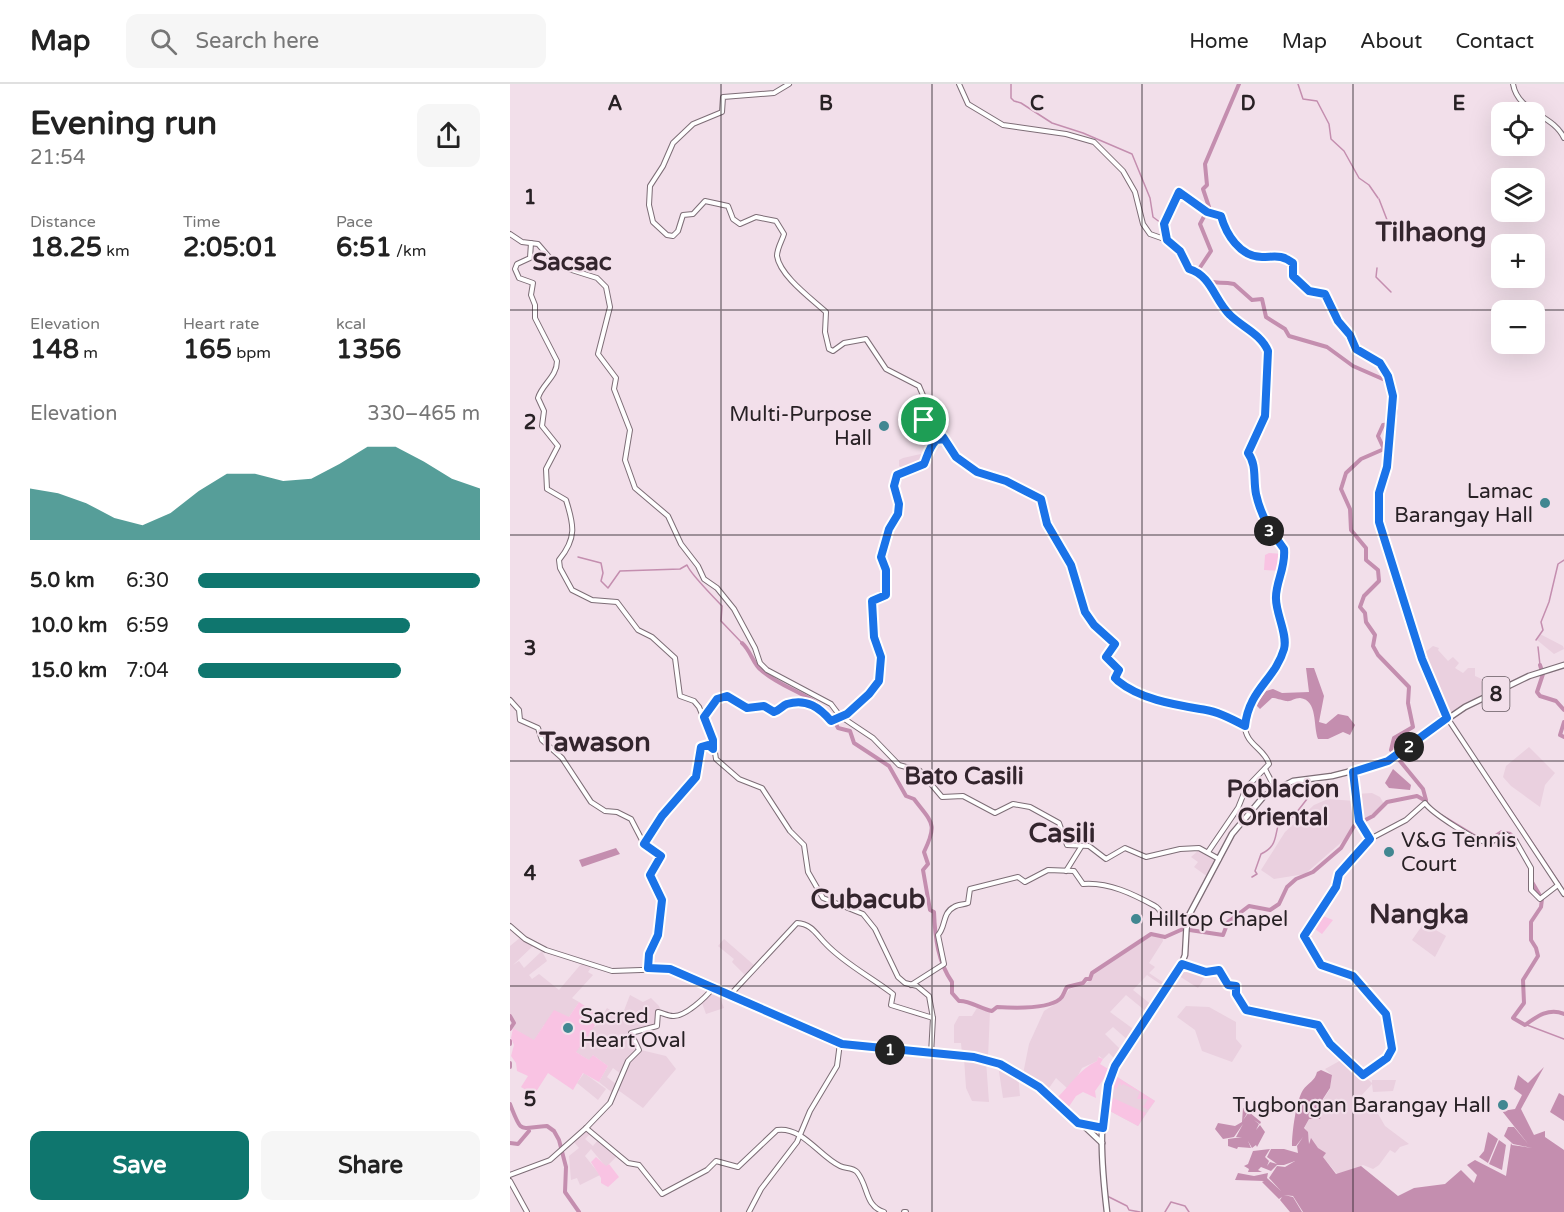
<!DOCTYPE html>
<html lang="en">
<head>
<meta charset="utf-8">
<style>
  body { margin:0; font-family:"Varela Round",sans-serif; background:#f6f6f6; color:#222; height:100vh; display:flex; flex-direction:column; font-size:22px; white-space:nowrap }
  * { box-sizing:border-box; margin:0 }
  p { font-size:20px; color:#767676 }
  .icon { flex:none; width:33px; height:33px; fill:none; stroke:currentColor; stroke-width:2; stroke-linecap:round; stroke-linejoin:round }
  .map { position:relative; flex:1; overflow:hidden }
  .drawer { display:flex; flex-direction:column; background:#fff; width:510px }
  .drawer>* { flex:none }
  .buttons { position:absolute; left:981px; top:18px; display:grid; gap:12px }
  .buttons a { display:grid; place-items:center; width:54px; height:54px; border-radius:12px; background:#fff; box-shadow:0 6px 24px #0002; font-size:30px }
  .pin { position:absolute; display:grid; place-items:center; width:51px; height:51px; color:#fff; margin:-26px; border:3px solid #fff; border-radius:50%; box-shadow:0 2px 6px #0007 }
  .km { position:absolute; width:30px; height:30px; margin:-15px; border-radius:50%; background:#222; color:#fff; font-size:16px; line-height:30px; text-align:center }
  .round { display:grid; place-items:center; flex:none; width:63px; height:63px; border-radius:12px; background:#f6f6f6 }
  .overview { display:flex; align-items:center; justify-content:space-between; height:102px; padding:0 30px }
  h1 { font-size:33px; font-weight:700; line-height:45px }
  .stats { display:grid; grid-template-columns:repeat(3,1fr); gap:9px; height:102px; padding:6px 30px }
  .stats div { display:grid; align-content:center }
  .stats b { font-size:26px; font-weight:700 }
  .stats small { font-size:16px; font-weight:400 }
  .stats p { font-size:16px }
  .chart { height:168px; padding:12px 30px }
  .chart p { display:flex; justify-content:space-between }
  .chart svg { width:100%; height:108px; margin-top:6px; fill:#0f766e; opacity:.7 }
  .primary-button { display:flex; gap:12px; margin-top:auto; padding:12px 30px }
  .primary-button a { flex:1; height:69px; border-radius:12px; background:#0f766e; color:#fff; font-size:24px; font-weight:700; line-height:69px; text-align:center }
  .primary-button a+a { background:#f6f6f6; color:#222 }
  ul { padding:0 30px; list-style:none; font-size:20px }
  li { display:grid; grid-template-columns:96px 72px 1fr; align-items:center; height:45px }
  li i { height:15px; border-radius:8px; background:#0f766e }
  header { display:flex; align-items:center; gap:36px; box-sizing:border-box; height:84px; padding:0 30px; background:#fff; border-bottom:2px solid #e0e0e0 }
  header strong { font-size:28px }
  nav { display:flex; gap:33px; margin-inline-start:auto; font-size:21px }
  .search { width:420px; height:54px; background:#f6f6f6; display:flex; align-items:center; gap:15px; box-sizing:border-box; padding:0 21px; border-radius:12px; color:#767676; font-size:22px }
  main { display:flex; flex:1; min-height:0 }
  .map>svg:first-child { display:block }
</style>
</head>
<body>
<header>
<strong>Map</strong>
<div class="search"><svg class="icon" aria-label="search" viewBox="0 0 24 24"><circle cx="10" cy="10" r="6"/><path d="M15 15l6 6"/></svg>Search here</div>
<nav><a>Home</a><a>Map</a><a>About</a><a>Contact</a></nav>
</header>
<main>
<section class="drawer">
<div class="overview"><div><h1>Evening run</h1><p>21:54</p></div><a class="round"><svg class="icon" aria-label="share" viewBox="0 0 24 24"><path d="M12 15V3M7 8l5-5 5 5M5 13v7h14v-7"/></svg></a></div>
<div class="stats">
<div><p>Distance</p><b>18.25<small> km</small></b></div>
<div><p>Time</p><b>2:05:01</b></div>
<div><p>Pace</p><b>6:51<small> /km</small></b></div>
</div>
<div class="stats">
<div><p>Elevation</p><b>148<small> m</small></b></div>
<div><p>Heart rate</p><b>165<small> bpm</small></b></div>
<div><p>kcal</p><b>1356</b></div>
</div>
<div class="chart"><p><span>Elevation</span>330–465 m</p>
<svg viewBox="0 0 160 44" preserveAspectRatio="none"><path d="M0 44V23L10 25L20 29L30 35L40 38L50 33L60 24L70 17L80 17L90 20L100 19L110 13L120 6L130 6L140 12L150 19L160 23V44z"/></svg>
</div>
<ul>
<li><b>5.0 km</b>6:30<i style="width:100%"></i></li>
<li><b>10.0 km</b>6:59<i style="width:75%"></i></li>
<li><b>15.0 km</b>7:04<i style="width:72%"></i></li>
</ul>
<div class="primary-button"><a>Save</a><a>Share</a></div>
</section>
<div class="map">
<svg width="1054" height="1128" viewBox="0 0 1054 1128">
  <rect width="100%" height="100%" fill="#f2dfea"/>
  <g fill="#ead0df">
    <path d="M415,369V378L408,382L393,385L389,382V376L393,374Z"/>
    <path d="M1030,550L1053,562L1054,565L1044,570L1027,556Z"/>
    <path d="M923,562L929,564L928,566L938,577L943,573L949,579L945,584L953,589L958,584H965V592L974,596L970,613L939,629L926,607L913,570Z"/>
    <path d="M1019,663L1045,689L1035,701L1030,723L1001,702L993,693L996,682Z"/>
    <path d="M862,709L870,713L874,720L851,739L846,710Z"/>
    <path d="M818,715L845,717L849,739L843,741L834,756L795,790L764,795L751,786L775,748L804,721Z"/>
    <path d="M690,765L708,775L698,793L684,783L688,778L681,773Z"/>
    <path d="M914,839L936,852L925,873L902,856Z"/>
    <path d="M642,851L652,853L653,857L639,879L645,883L639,889L657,901L656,904L637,891L623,906L643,922L638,929L616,911L600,928L626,947L619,957L603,943L595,950L612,967L606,976L599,969L593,975L589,972L587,977L572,984L565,997L557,1004L546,994L539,1004L533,1005L513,990L519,960L534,927L550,917L560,905L575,900L583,894L582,890Z"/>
    <path d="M11,853L24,861L3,881L9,877L14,884L32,867L37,877L19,891L22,895L29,890L49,906L72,879L82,882L78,888L83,891L62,914L69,918L59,933L85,943L97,924L107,931L113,929L120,911L133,918L141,914L149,922L151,927L146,930L147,940L117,948L128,965L111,990L103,984L97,993L107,1001L104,1010L89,998L98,982L83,971L80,977L52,959L34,941L24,957L3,944L6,939L0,932V862Z"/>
    <path d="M214,855L245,882L236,892L222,878L224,875L208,862Z"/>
    <path d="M675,882L697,890L688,904L669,892Z"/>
    <path d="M200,909L210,914L214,924L196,930L192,919Z"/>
    <path d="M676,922L699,923L726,938V955L732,962L722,978L692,967L685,946L667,933Z"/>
    <path d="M467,924L480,927L478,974L452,970L451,959H444V941L449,932H462Z"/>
    <path d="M131,966L156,972L166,985L133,1024L108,1006L117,982Z"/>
    <path d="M454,974L476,977L479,1018L462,1017L456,1004Z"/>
    <path d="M835,974L862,999V996H886L883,1007L863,1008L862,1000L849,1014L851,1021L864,1015L867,1028L875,1042L899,1060L890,1063L885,1069L880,1066L869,1081L863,1085L853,1081L828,1091L813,1073L804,1069L795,1043L799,1035H810L814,1026L810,1021L820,1005L822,991L815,985Z"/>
    <path d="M488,981L508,991L510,1012L493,1014Z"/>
    <path d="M74,989L96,1005L88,1016L67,999Z"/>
    <path d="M604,991L645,1017L628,1042L598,1026Z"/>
    <path d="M76,1046L81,1049L75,1055L83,1062L88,1056L107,1072L96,1083L81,1065L75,1072L90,1091L70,1101L67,1094L61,1096L59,1072L69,1064L64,1058Z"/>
  </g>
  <g fill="#f9c3e3">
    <path d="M759,469L772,470L771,487L754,486L755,471Z"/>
    <path d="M808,830L823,836L812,850L799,841Z"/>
    <path d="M69,918L91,933L66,968L79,976L83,971L98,982L89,998L73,989L63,1006L38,989L24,1011L11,1003L18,992L7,987L6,979L1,972L4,961L1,954L3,944L24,956L44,926L59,933Z"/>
    <path d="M588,973L593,975L590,980L600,986L585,1007L586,1014L573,1008L566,1012L556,1027L553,1024L556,1020L547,1014C561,1000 570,985 587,977Z"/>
    <path d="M604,991L645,1017L638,1026L630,1021L634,1022L638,1015H627L630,1008L613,1000L611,1002L610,998L606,1006L601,999Z"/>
    <path d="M603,1014L636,1029L628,1042L598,1026Z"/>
    <path d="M86,1073L96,1082L99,1080L109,1093L98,1103L91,1099V1094L81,1078Z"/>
  </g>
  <g fill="#c48eaf">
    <path d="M796,584H804L814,612L809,638L816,640L828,630L838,632L845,641L840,651L833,648L818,655H808C803,642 808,616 790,614C784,614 781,618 776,617C770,616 767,614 762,614L750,625L746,621L756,607L763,605L772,609L799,608Z"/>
    <path d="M883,685L901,701L900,706L879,704L875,699Z"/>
    <path d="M106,764L110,770L72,783L69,776Z"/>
    <path d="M1034,983L1011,1025L1024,1051L1035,1047V1053L1054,1066V1128H793L783,1112L774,1111L783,1113L792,1128H780L770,1116L772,1113L769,1115L752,1098L754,1097L725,1096L728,1089L744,1092L758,1089L757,1094L771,1107L759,1094L767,1082L775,1083L785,1077L774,1081H767L761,1087L751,1083L748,1086L752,1088H738L739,1085L734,1082L738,1080L743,1067L760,1065L755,1073L759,1077L757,1082L760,1078L767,1080L757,1073L761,1065H774L788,1069L787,1062L793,1053L786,1062H782C782,1048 786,1017 793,1006C798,999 805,997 807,988L811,986L822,991L820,1004L809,1021L814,1025L810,1035H799L794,1044L798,1048L799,1060L801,1054L808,1064L816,1069L813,1073L826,1090L851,1082L888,1112L904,1104L935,1100L951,1086L964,1099L967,1091L957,1081L965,1076L996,1092L1001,1059L1002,1061L1022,1064L1003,1060L994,1052L998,1043H1004L1019,1061L992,1027L1005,1025L1012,1011L1004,1005L1008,991L1018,999Z"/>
    <path d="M1049,1009L1054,1012V1037L1040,1028Z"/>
    <path d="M733,1024L739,1026L733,1036L739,1028L751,1038L750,1040L744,1036L749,1040L746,1046L750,1041L755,1048L747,1063L746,1061L742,1064L738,1057L741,1064L728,1063L727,1065L718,1062V1055L732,1053H726L733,1040L724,1053L713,1055L705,1045L708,1039L725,1042L732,1038Z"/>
    <path d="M978,1048L988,1055L978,1079L969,1073L974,1067Z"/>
    <path d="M989,1056L996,1061L992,1086L979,1080Z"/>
  </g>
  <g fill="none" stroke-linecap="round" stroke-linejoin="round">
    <g stroke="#c48eaf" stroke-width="1.5">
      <path d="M501,0V14L504,17L511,19L542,39L573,49L622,70L640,114L643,133L651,139L652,146L658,148L660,156"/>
      <path d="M788,0L793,15L807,17L819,40L821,55L834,67L849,94L859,101L868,114"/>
      <path d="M869,115L879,141"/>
      <path d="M664,159L671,163L675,174"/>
      <path d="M677,178L689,185"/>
      <path d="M867,184L866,193L881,208"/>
      <path d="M871,431L872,407L879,382L884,337"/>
      <path d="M68,473L91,479L93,489L91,497L98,504L110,487L170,485L177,481C181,491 203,512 212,522L211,537L232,559"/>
      <path d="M886,487L926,605"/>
      <path d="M1026,556L1033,546L1031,538L1039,518L1048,480L1054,476"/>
      <path d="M1028,563L1030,581"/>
      <path d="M981,696L1054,806"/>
      <path d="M742,793L747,790L745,787L751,770C770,761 763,749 771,735L783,733L797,715"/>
      <path d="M1017,941L1054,955"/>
      <path d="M597,1112L617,1122L619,1126L630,1128"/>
      <path d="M655,1128L661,1118L675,1122L679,1128"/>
    </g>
    <g stroke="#c48eaf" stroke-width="4">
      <path d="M729,0L695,80L697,101L693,105L699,123L690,140L701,167L689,185C704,205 705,196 724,200L742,216L752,215L756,233L775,245L779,252L817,263L843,282L875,296L886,326L884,337L881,340"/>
      <path d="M880,340L873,341L868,352L874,365L851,375L836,389L831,405L840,425L841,446L856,464V476L868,486L869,497L854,512L850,523L855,529L856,538L865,551L863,562L868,571L899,603L898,619L903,643L884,654L881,666L913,705L916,716"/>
      <path d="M232,559C241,567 243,580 251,586C275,608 315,612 328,644L340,647L344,659L379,682L396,712L404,715C422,739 428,739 414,768L418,780L413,786L420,826L424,828C425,854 428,878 442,898V909L449,917C458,916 472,925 482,927L487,923C503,924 538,925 550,915C554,912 554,907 557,903L573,899L576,895H580L582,889L641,850L655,853L673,845L713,851L718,838L739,822L760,826L769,820L777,803L786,795L803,788L831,764L844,742L863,732L877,718L907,712L916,717"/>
      <path d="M1030,581L1033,590L1027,608L1030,612L1046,617L1054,626"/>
      <path d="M1054,638L1050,651L1054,653"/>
      <path d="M931,732L969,755L979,756L992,748L1000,750L1007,757"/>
      <path d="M1022,798L1032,815L1031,823L1021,838V856L1026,864L1028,872L1013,896L1014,919L1003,934L1015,941C1026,933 1039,923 1054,930"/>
      <path d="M0,932L4,939L0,945"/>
      <path d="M0,957V960"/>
      <path d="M0,979V983"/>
      <path d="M0,1020C12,1051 9,1044 37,1042L44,1047L49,1056L56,1083L55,1108L69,1128"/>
      <path d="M0,1059L8,1060L19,1047"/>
    </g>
    <defs>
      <g id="secondary">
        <path d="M279,0L264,9L213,13L212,28L183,40L163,59L153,82L140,102L139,121L143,138L157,151L163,152L168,147L173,131L183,130L195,117L218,122L223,135L230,140L246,133L266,137L274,150C272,157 267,164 267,172C270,192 302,215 316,228L315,248L319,265L323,267L334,259L356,255L376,285L409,302L415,316L413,342L420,348L431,351"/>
        <path d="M449,0L458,20L493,41L556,50L584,58L613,87L625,108L633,140L640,150L657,156L668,165L679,185L688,189L701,202L718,230L757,264L755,332L738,369C747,381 743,395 746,410C751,432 761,447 774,465C776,484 765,499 766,515C766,530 778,550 774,565C766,594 735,609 735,642C735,660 755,665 759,680L736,704L728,724L698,768"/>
        <path d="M1003,0C1008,29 1043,30 1054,54"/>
        <path d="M0,150L12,158L28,160L46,181L87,194L96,203L100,223L88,270L106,294L104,305L120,346L115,376L125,404L158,432L171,460L188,482L194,495L207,504L224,525L245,564L250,579L257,586L321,620L330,632L363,654L389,681L410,687L432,713L453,712L485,729L503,720L520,723L549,739L557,761L579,762L596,775L615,764L636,773L670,765L689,764L709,775"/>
        <path d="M657,156L654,140L669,108L697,128L711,132C716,150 730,173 752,173C765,173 771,170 783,179V192L799,207L815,210L828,237L838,247L846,265L870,279L878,292L883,312L877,383L869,409V438L916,589L937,634"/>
        <path d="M21,159L20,174L7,180L5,185L9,194L23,199L21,211L25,221V234L47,277C47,293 32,300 28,314L34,327L32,342L48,362L36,385L37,405L56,416C64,441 67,454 49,476L50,484L62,506L82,516L107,518L128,546L142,553L165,574L170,612L184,617L189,623L203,656L206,675L229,695L252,704L280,747L294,761L298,788L313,814L353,830L365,845L388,893L395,899L407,902L419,912L423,934L421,970"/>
        <path d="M430,350L441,368L467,388L494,397L531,415L537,440L561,481L575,528L584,541L605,560L596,574L609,586L606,596C628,615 668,622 695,626C708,628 724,636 735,642"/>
        <path d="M0,616L9,626L10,636L28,644L32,656L52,674L81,718L95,727L107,728L121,735L134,760L151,771L140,790C142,799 150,806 152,815C156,840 139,861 138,884"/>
        <path d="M194,633C218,602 208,611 237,624L254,622L264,628C270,626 272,622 277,620C296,614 310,624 321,637L330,632"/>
        <path d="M333,634L359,610L371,592V573L364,553L362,517L364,514L377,511L376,486L371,473L379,445L388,430L389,419L385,412L384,402L387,391L414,380C418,370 419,364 426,356L434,355"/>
        <path d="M938,635L1054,810"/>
        <path d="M755,685L766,706"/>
        <path d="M843,688L849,737L860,755"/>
        <path d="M134,760L152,732L186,693L191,663L198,661L202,665"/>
        <path d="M556,787L571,763"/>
        <path d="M0,842L15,855L36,866L102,887L160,885L332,960L464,973L486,978L529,1003L569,1039L593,1044"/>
        <path d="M672,880L696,888L709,886L718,901L726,902L727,910L736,925L808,941L820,960L853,991L877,974L882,965L876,930L843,892L811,881L794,852L798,842L826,803L829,790L860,755L896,736L915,719C921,728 967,759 978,758C985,758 989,752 995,750L1005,756L1021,784V806L1030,815L1048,801"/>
        <path d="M401,901L434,880L428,851C436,843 432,829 444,823C448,820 453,821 458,819L460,805L508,793L515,798L538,786L564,787L573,800C599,798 623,810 645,822C650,824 653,833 656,837L666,833L677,843"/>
        <path d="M220,911L287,839C302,840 306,850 316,860C335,880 361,893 383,910L381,921L423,934"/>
        <path d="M76,1044L118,1079L129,1081L152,1110L197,1086L206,1077L228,1083L267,1046C292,1042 310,1073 330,1082C336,1085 342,1083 347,1088C359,1103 354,1121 374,1128"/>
        <path d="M0,1091L40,1076L76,1044L100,1019L118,977L129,966L121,949L147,942L148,928C153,929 158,932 163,932C175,933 196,913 203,904"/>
        <path d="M0,1097L17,1128"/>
        <path d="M239,1128L251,1105L287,1058L300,1027L327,982L330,959"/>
        <path d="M394,1128H396"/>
      </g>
      <g id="primary">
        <path d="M574,1042L592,1059"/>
        <path d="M597,1128C592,1086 585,1017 607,979L670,884L675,871L677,835L722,750L754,712L783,697L822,692L873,679L955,623L1019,592L1054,581"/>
      </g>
    </defs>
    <use href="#secondary" stroke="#7d6d76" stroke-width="6"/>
    <use href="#primary" stroke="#7d6d76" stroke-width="7"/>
    <use href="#secondary" stroke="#fff" stroke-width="4"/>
    <use href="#primary" stroke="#fff" stroke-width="4.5"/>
  </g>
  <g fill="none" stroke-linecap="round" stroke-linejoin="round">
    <defs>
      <path id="route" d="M414,336C418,347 427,347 434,355L426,356C419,364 418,370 414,380L387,391L384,402L389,420L388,430L379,445L371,473L376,486V511L362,517L364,553L371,573L369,597L359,610L337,630L321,637C310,624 297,614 277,620C272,622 270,626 264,628L254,622L237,624L217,612L207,615L194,633L203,656V665L198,661L191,663L186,693L152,732L134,760L151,772L140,791L152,816L148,851L139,870L138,884L160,885L332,960L464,973L490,980L529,1003L568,1039L593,1044L598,1001L605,982L672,880L696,888L709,886L718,901L726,902V910L736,926L808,941L820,960L853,991L877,974L882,965L876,930L843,892L811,881L794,852L826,803L829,790L860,755L849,737L843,688L878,677L937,634L912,575L869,438V409L877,383L882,324L883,312L878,292L870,279L846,265L840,251L828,237L815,210L799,207L783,192V179C771,170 765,173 752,173C730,173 716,150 711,132L697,128L669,108L654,140L657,156L670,167L679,185C701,191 705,217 720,231C732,243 751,250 758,267L755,332L738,369C747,381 743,395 746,410C751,433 761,447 774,465C776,484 765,499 766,515C766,530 778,551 774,565C765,596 739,605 735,642C724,636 709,628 696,626C667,621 631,616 608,597L605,594L609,586L596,573L605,560L584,541L575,528L561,481L537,440L531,415L496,397L467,388L446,373L433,353L420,348L413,342L414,336"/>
    </defs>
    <use href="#route" stroke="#fff" stroke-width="12"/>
    <use href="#route" stroke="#1a73e8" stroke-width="8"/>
  </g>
  <path fill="none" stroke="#282125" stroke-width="1.5" stroke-opacity="0.55" d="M211,0V1128M422,0V1128M632,0V1128M843,0V1128M0,226H1054M0,451H1054M0,677H1054M0,902H1054"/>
  <g fill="#418791" stroke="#f2dfea" stroke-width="2">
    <circle cx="374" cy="342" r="6"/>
    <circle cx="1035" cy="419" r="6"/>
    <circle cx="879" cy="768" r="6"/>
    <circle cx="626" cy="835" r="6"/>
    <circle cx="58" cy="944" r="6"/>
    <circle cx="993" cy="1021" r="6"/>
  </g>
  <g text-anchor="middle" stroke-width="4.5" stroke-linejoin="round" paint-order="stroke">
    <rect fill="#f2dfea" stroke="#655a60" stroke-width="1.5" x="972.5" y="593" width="27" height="34" rx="4.5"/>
    <g font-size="20" font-weight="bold" fill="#282125">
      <text x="986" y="617">8</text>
    </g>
    <g font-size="21" fill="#282125" stroke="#f2dfea" text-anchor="end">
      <text x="362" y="337">Multi-Purpose<tspan x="362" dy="24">Hall</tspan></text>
      <text x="1023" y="414">Lamac<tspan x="1023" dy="24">Barangay Hall</tspan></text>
      <text x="891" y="763" text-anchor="start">V&amp;G Tennis<tspan x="891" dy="24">Court</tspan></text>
      <text x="638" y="842" text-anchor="start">Hilltop Chapel</text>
      <text x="70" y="939" text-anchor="start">Sacred<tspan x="70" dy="24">Heart Oval</tspan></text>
      <text x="981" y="1028">Tugbongan Barangay Hall</text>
    </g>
    <g font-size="24" font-weight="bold" fill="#33252d" stroke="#f2dfea">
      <text x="62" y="186">Sacsac</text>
      <text x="454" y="700">Bato Casili</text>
      <text x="773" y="713">Poblacion<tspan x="773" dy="28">Oriental</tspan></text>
    </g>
    <g font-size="27" font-weight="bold" fill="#33252d" stroke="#f2dfea">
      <text x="921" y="157">Tilhaong</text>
      <text x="85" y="667">Tawason</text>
      <text x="552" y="758">Casili</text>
      <text x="358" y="824">Cubacub</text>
      <text x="909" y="839">Nangka</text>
    </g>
  </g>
  <g font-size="20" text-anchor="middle" font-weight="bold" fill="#282125" stroke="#f2dfea" stroke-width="4.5" stroke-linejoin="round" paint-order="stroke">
    <text x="105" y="26">A</text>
    <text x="316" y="26">B</text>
    <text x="527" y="26">C</text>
    <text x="738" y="26">D</text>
    <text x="949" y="26">E</text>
    <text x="20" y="120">1</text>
    <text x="20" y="345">2</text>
    <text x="20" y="571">3</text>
    <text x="20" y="796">4</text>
    <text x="20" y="1022">5</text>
  </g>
</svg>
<div class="buttons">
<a><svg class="icon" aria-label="locate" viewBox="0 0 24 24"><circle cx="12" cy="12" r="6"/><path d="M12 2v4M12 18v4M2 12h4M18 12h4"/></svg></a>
<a><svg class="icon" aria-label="layers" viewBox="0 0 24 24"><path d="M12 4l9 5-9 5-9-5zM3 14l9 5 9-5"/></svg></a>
<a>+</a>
<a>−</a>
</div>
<div class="pin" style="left:414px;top:336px;background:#1e9e55"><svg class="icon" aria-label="arrive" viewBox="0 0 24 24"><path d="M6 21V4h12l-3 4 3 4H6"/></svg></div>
<b class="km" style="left:380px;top:966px">1</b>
<b class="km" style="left:899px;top:663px">2</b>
<b class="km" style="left:759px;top:447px">3</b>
</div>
</main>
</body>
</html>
